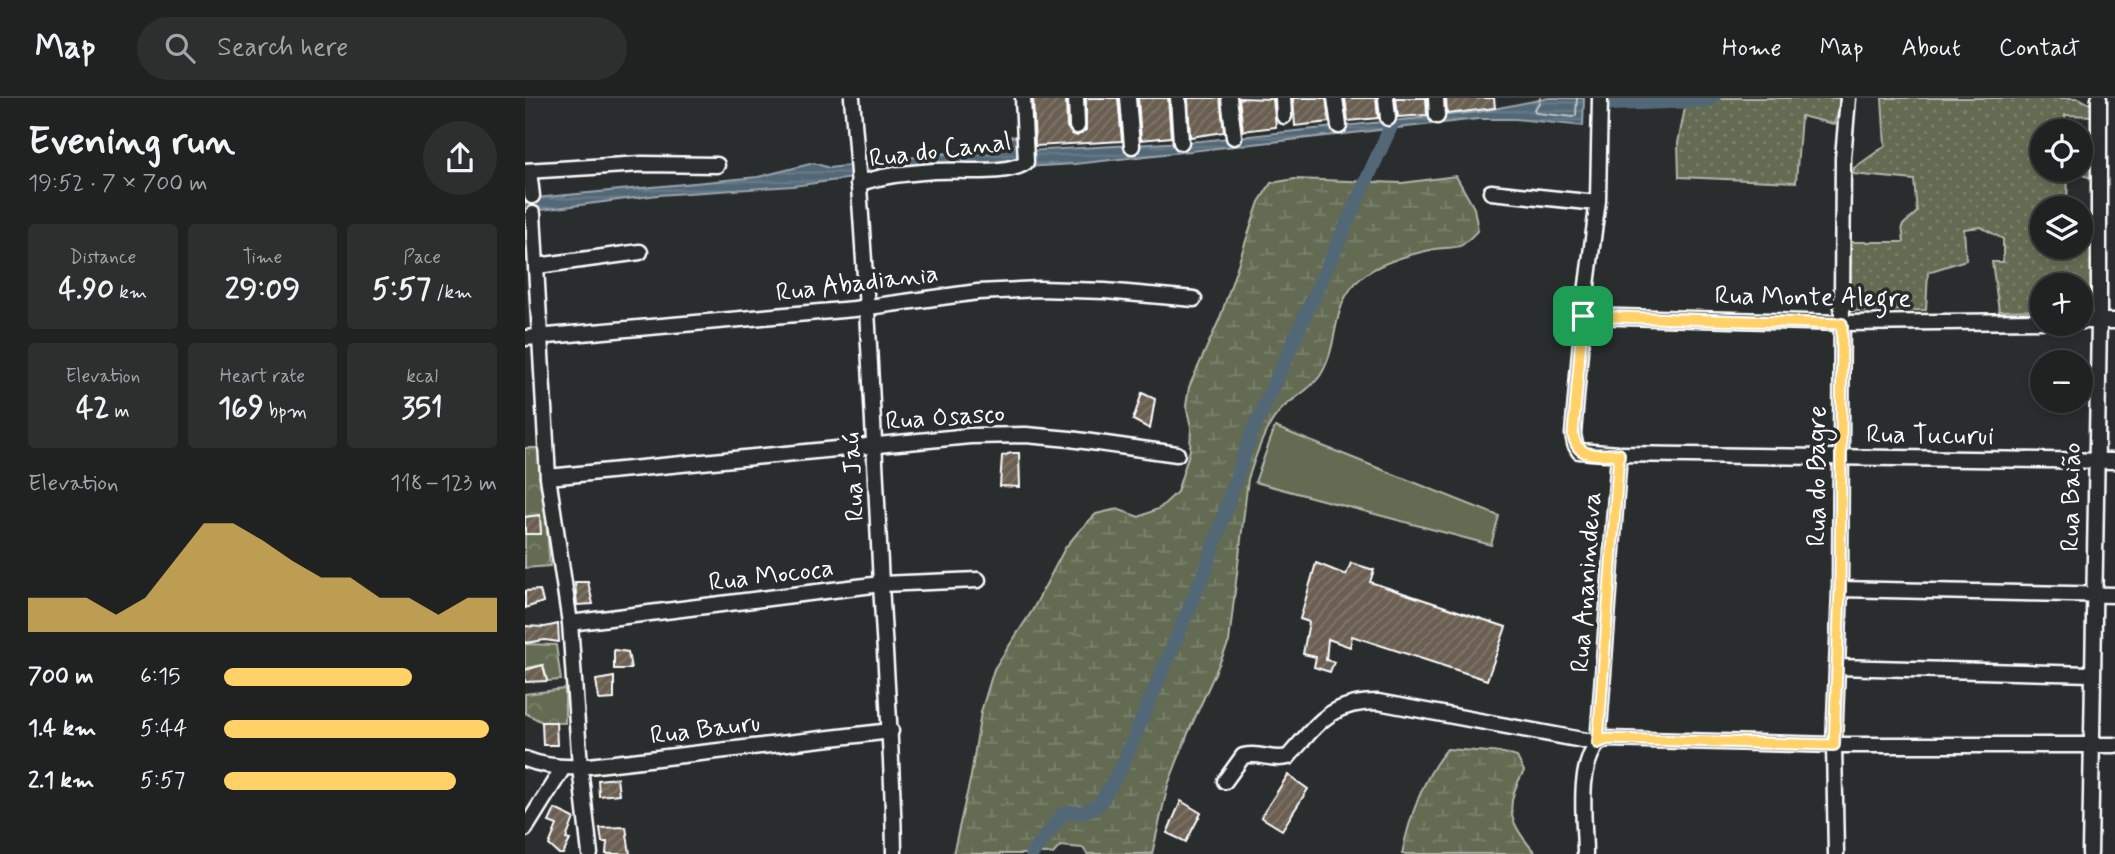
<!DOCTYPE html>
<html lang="en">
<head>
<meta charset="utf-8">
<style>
  body { margin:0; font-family:Mynerve,sans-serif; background:#2d2f2f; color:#f1f3f6; height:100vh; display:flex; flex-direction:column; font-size:26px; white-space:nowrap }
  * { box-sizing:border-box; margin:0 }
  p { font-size:23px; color:#a2a4a5 }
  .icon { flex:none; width:38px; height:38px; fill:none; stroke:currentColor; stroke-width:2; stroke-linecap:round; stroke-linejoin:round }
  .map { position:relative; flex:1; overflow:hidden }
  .panel { display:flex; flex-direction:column; background:#202222; width:525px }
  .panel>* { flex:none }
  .controls { position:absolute; left:1505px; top:21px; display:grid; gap:14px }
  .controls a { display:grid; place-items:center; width:63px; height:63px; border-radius:50%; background:#202222; box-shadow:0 4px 10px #0003,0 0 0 2px #3d3f40; font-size:35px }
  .pin { position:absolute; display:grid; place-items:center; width:60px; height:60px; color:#fff; margin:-30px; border-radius:14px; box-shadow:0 4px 10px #0006 }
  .round { display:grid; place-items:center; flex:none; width:74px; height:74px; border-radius:37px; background:#2d2f2f }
  .headline { display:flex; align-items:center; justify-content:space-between; height:119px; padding:0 28px }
  h1 { font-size:38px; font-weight:800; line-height:52px }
  .stats { display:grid; grid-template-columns:repeat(3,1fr); gap:10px; height:119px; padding:7px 28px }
  .stats div { display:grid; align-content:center; border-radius:7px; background:#2d2f2f; text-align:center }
  .stats b { font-size:30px; font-weight:800 }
  .stats small { font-size:19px; font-weight:400 }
  .stats p { font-size:19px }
  .chart { height:196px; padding:14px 28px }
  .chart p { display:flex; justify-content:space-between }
  .chart svg { width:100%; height:126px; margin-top:7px; fill:#ffd166; opacity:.7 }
  ul { padding:0 28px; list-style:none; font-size:23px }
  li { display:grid; grid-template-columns:112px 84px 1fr; align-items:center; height:52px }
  li i { height:18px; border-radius:9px; background:#ffd166 }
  header { display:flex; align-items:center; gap:42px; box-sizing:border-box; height:98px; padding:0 35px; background:#202222; border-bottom:2px solid #3d3f40 }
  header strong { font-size:33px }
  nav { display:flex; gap:38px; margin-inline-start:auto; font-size:24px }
  .search { width:490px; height:63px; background:#2d2f2f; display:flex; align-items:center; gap:18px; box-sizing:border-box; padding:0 24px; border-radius:38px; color:#a2a4a5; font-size:26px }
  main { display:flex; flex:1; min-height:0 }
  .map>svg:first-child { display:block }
</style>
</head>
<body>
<header>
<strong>Map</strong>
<div class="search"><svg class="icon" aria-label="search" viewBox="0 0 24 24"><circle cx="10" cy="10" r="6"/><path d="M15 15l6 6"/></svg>Search here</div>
<nav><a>Home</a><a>Map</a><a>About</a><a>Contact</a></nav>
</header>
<main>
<section class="panel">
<div class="headline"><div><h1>Evening run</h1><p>19:52 · 7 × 700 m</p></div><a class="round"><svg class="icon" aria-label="share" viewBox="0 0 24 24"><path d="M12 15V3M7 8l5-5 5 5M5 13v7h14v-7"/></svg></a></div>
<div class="stats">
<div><p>Distance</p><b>4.90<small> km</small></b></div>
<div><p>Time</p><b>29:09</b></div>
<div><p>Pace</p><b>5:57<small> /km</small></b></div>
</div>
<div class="stats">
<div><p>Elevation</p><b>42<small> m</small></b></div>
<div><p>Heart rate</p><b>169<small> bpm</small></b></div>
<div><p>kcal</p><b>351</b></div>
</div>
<div class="chart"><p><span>Elevation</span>118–123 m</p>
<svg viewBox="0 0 160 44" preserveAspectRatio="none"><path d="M0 44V32L10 32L20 32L30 38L40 32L50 19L60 6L70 6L80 12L90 19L100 25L110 25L120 32L130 32L140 38L150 32L160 32V44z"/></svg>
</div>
<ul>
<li><b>700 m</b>6:15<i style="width:69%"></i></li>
<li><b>1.4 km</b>5:44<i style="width:97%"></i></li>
<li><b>2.1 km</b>5:57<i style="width:85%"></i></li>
</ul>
</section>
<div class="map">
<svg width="1590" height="756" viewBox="0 0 1590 756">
  <defs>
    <pattern id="grass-dots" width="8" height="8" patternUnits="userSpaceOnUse" patternTransform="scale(1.75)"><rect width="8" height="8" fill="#636c53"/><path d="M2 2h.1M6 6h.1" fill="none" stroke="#7a826d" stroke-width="1.8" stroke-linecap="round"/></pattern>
    <pattern id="forest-crowns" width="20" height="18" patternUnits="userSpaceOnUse" patternTransform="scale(1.75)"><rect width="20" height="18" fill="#636c53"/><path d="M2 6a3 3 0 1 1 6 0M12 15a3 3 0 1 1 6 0" fill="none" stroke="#7a826d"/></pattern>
    <pattern id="wetland-marsh" width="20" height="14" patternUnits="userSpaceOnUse" patternTransform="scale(1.75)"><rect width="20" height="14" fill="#636c53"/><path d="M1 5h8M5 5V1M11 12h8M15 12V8" fill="none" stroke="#7a826d"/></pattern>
    <pattern id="water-rules" width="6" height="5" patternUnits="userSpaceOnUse" patternTransform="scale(1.75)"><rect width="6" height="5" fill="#536777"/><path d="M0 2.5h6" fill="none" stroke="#6d7e8b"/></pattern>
    <pattern id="building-hatch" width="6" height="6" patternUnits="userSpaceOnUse" patternTransform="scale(1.75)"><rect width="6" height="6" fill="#6a5f51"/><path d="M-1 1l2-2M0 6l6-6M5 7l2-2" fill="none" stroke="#80776b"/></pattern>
  </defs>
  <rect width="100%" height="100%" fill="#2a2d2e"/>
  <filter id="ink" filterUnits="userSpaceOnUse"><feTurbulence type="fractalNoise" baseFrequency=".0143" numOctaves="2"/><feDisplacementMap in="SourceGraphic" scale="14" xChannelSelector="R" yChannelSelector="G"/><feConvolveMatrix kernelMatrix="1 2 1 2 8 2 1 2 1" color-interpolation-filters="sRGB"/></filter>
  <g filter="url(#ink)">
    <g fill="url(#grass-dots)" stroke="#b1b6a9" stroke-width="2">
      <path d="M1162,0H1315L1316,6L1309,26L1276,18L1271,84L1154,79L1153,45Z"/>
      <path d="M1357,0H1554L1568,8V18L1540,17V33H1517V72H1556V38L1574,40L1567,80L1543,73L1542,110H1517V149H1553L1568,151L1567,212H1556V187H1517V212L1474,213L1467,164H1478V141L1456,129L1439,131L1441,162L1403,174L1401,212L1323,213L1326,144H1379L1377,128L1392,114L1389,82L1328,76L1329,70L1360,48Z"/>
    </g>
    <g fill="url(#forest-crowns)" stroke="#b1b6a9" stroke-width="2">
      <path d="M0,350H15L25,468L0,470Z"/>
      <path d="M0,546L31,547L36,582L22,583L18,567L0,570Z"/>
      <path d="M40,591V625L17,624L0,615V596Z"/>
    </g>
    <g fill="url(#wetland-marsh)" stroke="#b1b6a9" stroke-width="2">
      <path d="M931,78L949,110L953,132C948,137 942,144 937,147C930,151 918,149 910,151C890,155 868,161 849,171C800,199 819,240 795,278C785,292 771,298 759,309C740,326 731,358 723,381L704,544L664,633L643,687L627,756H562L558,750L535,748L528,756H428L446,678L456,614L469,571L507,513L540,450L554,433L571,416L592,411L614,419L635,410L652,394L665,352L666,329L661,308L664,289L695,220L734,104L746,85L770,81L877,85Z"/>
      <path d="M922,651L979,655L992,659L999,673C977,710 985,725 1011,756H877C884,721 898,679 922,651Z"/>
    </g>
    <path fill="#636c53" stroke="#b1b6a9" stroke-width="2" d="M750,329L974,418L966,447L730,384Z"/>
    <path fill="url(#water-rules)" stroke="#98a4ad" stroke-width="2" d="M1024,0H1059L1058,28L990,21H953L550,66L499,69H410L268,88L133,97L0,114V101L233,79L289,65L304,70L439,53L468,55L485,38L497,40L503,53L676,43L953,14Z"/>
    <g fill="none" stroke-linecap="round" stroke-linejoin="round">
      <path stroke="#bac2c9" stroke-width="2" d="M1015,0L1014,5L1009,11L1011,15L1048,19L1051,17L1052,0"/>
      <g stroke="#536777" stroke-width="14">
        <path d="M1086,6L1174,3L1188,0"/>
        <path d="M507,756L536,718L544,714L556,715L574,707L597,668L682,468L725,339L867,26"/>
      </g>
    </g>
    <g fill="url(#building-hatch)" stroke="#fff" stroke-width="2">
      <path d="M508,0H541L542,29L547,36L552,38L561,32V0H593L597,43L510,48Z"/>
      <path d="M613,0H643L646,39L616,42Z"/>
      <path d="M663,0H695L699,34L665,39Z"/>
      <path d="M714,0L748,1L751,29L718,33Z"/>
      <path d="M768,0H801L804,24L770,28Z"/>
      <path d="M820,0H851L853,20L823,23Z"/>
      <path d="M871,0H901L902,17L873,19Z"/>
      <path d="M921,0H969L970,10L922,16Z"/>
      <path d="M617,295L630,301L625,331L608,322Z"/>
      <path d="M486,355H494L495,389L475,388L477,358Z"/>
      <path d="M15,417L16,436H0V419Z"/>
      <path d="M791,465L821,477L826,465L849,472L845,484L981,529L962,582L827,538L825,549L803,541L801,562L809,564L805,574L789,569L791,559L778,556L784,524L775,521Z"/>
      <path d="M50,484H63L68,506L52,507Z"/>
      <path d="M15,492L18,504L0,510V493Z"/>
      <path d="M33,526L34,544L20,542L0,545V528L20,529Z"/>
      <path d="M89,552L103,554L106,571H89Z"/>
      <path d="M18,567L22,583L0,584V572Z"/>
      <path d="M89,579V601L74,602L71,582Z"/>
      <path d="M17,624H31L32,647H18Z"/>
      <path d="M763,677L783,691L757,732L736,719Z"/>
      <path d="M92,680L94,696L74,698L73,682Z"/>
      <path d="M656,703L676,715L661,744L642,735Z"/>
      <path d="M30,711L49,720L41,741L45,742L38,756H34L24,747L32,727L24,724Z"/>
      <path d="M101,729L105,756H81L82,744H77L75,730Z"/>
    </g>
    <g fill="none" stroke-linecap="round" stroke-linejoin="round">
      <defs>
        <g id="minor">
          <path d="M327,0C341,162 348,324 356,486C361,576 368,666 369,756"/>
          <path d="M551,0L552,28"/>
          <path d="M603,0L607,48"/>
          <path d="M653,0L656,44"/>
          <path d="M704,0L709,39"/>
          <path d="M758,0L759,18"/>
          <path d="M810,0L814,28"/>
          <path d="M861,0L863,20"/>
          <path d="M911,0L912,18"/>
          <path d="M0,73L117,66L192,67"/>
          <path d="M4,73L7,98"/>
          <path d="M333,86C356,77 384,75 409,73C434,71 482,78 501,64L498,0"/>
          <path d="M966,94L1072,105"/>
          <path d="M8,116L23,379L45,525L55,669L65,756"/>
          <path d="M12,168L115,154"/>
          <path d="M1058,218L1317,225L1517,223"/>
          <path d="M1556,223H1590"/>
          <path d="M0,240L329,211L453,194L514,191L580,193L669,201"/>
          <path d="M1094,356L1590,363"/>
          <path d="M23,379L445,338L501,337L545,341L652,356"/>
          <path d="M1315,491L1590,497"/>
          <path d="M45,525L356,486L453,482"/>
          <path d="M1312,569L1567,576"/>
          <path d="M0,661C18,668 36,670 55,669L366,633"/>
          <path d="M700,683L718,658C737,654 745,663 763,659C793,626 804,604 853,604L1073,645L1082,641L1309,647H1590"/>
          <path d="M0,731L38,670"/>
          <path d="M1060,756C1060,723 1051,672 1073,645L1094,356L1054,353L1050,346L1048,336L1058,218L1073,102L1075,0"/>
          <path d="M1311,756L1309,647L1315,491L1318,60L1323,0"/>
          <path d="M1565,756L1574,223V0"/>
        </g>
      </defs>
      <use href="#minor" stroke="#fff" stroke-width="19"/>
      <use href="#minor" stroke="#2a2d2e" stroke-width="14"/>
    </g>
  </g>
  <g fill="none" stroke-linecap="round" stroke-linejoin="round" filter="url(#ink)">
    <defs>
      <path id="route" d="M1058,218L1317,226L1315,491L1309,647L1082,641L1073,645L1094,356C1073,356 1053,362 1048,337Z"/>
    </defs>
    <use href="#route" stroke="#fff" stroke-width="14"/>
    <use href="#route" stroke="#ffd166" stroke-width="9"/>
  </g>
  <g text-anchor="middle" stroke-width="7" stroke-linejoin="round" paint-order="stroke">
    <g font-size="26" fill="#fff" stroke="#2a2d2e">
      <text transform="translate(415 51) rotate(-7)" y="9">Rua do Canal</text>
      <text transform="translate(332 184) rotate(-7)" y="9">Rua Abadiania</text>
      <text transform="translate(1288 198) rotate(1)" y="9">Rua Monte Alegre</text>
      <text transform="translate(420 318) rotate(-4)" y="9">Rua Osasco</text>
      <text transform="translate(1405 336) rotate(1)" y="9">Rua Tucurui</text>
      <text transform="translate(1291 378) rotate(-90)" y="9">Rua do Bagre</text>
      <text transform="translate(327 379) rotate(-93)" y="9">Rua Jaú</text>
      <text transform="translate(1545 399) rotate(-89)" y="9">Rua Baião</text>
      <text transform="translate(246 476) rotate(-7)" y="9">Rua Mococa</text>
      <text transform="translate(1060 484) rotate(-86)" y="9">Rua Ananindeva</text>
      <text transform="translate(180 630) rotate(-7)" y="9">Rua Bauru</text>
    </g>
  </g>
</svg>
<div class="controls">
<a><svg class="icon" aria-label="locate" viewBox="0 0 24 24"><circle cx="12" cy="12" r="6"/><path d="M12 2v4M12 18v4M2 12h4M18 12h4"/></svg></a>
<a><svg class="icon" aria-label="layers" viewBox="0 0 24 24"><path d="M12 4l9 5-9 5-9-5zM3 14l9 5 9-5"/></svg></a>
<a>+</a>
<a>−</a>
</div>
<div class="pin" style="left:1058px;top:218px;background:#1e9e55"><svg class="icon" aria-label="arrive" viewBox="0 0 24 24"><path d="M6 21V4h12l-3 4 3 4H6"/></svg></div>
</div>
</main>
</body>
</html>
